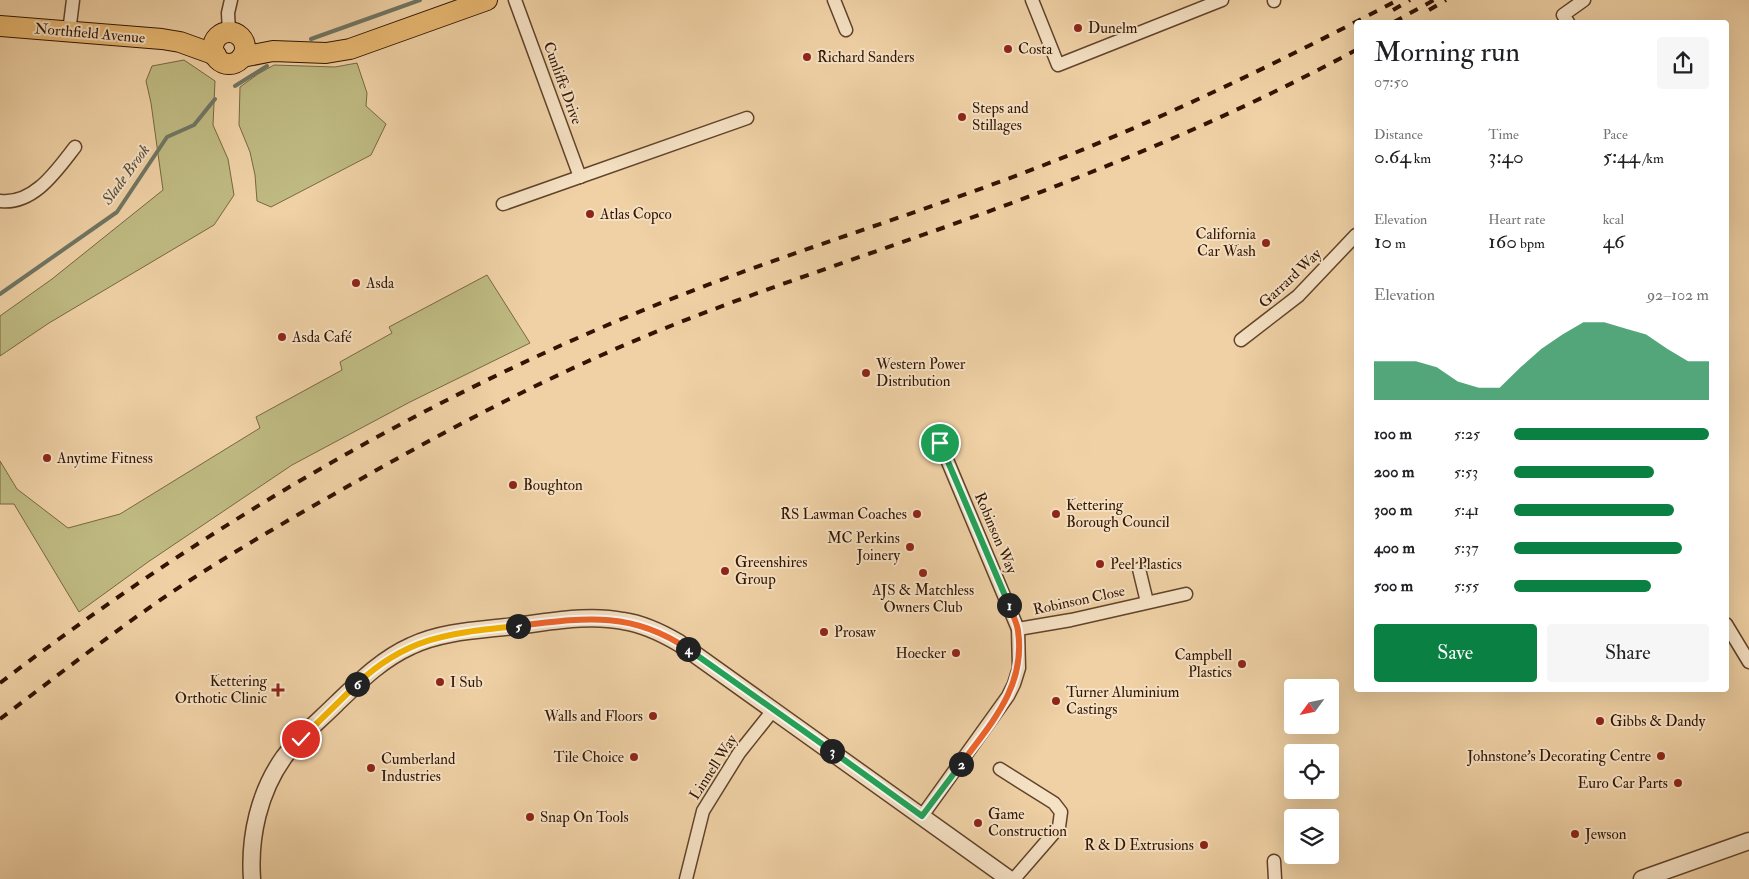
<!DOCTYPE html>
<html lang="en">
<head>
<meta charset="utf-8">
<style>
  body { margin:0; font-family:"IM FELL Double Pica",serif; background:#f6f6f6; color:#202124; height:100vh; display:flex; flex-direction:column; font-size:19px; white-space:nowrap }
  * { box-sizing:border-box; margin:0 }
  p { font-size:16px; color:#757577 }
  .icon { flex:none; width:28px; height:28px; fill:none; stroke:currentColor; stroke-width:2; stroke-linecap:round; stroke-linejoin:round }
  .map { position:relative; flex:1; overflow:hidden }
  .drawer { position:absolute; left:1354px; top:20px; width:375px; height:672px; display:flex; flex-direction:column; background:#fff; border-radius:5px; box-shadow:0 5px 20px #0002 }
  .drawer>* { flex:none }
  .needle { width:32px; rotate:237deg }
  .controls { position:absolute; left:1284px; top:679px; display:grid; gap:10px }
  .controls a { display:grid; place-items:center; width:55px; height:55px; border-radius:5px; background:#fff; box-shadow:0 5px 20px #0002; font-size:25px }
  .pin { position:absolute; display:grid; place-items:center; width:42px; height:42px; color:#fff; margin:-21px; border:2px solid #fff; border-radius:50%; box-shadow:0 1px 5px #0007 }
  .km { position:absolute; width:25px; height:25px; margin:-12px; border-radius:50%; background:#222; color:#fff; font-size:14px; line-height:25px; text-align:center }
  .round { display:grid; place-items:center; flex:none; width:52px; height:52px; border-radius:5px; background:#f6f6f6 }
  .headline { display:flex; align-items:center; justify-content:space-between; height:85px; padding:0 20px }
  h1 { font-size:28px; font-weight:600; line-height:38px }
  .figures { display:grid; grid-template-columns:repeat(3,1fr); gap:8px; height:85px; padding:5px 20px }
  .figures div { display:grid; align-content:center }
  .figures b { font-size:21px; font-weight:600 }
  .figures small { font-size:14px; font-weight:400 }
  .figures p { font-size:14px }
  .chart { height:140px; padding:10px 20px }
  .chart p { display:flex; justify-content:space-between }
  .chart svg { width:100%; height:90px; margin-top:5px; fill:#0b8043; opacity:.7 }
  .action { display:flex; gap:10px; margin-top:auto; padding:10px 20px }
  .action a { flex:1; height:58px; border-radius:5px; background:#0b8043; color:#fff; font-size:20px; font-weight:600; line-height:58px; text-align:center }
  .action a+a { background:#f6f6f6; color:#202124 }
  ul { padding:0 20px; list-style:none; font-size:16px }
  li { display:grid; grid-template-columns:80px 60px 1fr; align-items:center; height:38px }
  li i { height:12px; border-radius:6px; background:#0b8043 }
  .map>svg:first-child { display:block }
</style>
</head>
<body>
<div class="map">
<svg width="1749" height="879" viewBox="0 0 1749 879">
  <rect width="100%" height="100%" fill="#efd1a5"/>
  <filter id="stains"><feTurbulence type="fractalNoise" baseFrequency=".004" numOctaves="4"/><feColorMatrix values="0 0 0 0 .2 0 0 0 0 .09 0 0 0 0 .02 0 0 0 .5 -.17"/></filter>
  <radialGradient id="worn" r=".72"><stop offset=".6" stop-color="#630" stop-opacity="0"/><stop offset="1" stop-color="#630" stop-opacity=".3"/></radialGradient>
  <g fill="#bfba82" stroke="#786742">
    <path d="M184,60L215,81L213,125L228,159L234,195L214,225L49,323L0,356V316L52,279L163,190L151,103L146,81L152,66Z"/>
    <path d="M357,63L367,93L366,106L386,124L371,155L271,207L257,201L255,175L250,152L239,125L240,87L258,74L274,65L335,67Z"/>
    <path d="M487,275L530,343L410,402L292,465L148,562L79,612L14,504H0V461L17,489L68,528L120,514L260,428L256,417L342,370L340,362L392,333L389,327Z"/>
  </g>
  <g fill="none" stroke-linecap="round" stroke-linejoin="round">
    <g stroke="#707664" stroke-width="4">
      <path d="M311,39L420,0"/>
      <path d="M235,86L267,66"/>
      <path d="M0,294L117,212L167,137L194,125L215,99"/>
    </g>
    <defs>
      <g id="minor">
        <path d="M515,0L580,177"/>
        <path d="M834,0L846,30"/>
        <path d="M1032,0L1058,65L1222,0"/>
        <path d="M1274,0V1"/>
        <path d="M1568,22L1563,15L1584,0"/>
        <path d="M69,32L73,0"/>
        <path d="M229,32L228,13L231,0"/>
        <path d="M0,201C34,205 57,170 75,147"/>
        <path d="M503,204L747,118"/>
        <path d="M1241,340L1298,296L1356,235"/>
        <path d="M1139,569L1147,602"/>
        <path d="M1726,624L1749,662"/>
        <path d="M1018,629L1071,620L1186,594"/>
        <path d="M1000,769L1054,803L1061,812L1059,827L1014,879"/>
        <path d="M922,816L1008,696L1014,684L1019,668L1018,629L940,443"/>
        <path d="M1274,861L1275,879"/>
        <path d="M686,879L703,811L739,753L774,709"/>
      </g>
      <g id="tertiary">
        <path d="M252,879C249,837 259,792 284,757C299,737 319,721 337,703C360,681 382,659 411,646C442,631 481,630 514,626C550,622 588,614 623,621C644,624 662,633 679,643L1009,879"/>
        <path d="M1642,879L1749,841"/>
      </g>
      <g id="primary">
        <path d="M0,26L162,39L180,42L216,55"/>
        <circle cx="229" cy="48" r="16"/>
        <path d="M242,57L273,51L326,53L350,49L487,0"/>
      </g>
    </defs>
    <use href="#minor" stroke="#61432a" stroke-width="15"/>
    <use href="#tertiary" stroke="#61432a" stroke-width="19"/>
    <use href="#primary" stroke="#321401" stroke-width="22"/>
    <use href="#minor" stroke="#f5e1c4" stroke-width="12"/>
    <use href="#tertiary" stroke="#f5e1c4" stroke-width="16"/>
    <use href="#primary" stroke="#e8b872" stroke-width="20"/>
    <g stroke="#321401" stroke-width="4" stroke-dasharray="9 9" stroke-linecap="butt">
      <path d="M1393,10L1410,0"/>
      <path d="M1429,10L1446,0"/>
      <path d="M1394,22L1434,0"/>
      <path d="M0,683C199,531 418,401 651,307C789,251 933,210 1072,154C1183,109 1291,56 1398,0"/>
      <path d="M0,719C57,676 113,632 172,592C240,547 311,507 382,467C473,416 566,368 663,329C800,274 942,232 1079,177C1173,140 1267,98 1356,50"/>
    </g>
  </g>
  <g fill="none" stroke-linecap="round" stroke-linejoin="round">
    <defs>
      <path id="split-1" d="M940,443L1009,605"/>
      <path id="split-2" d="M961,764C992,722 1026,686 1018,631C1017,622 1012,614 1009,605"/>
      <path id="split-3" d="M832,751L922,816L961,764"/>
      <path id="split-4" d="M688,649L832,751"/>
      <path id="split-5" d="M518,626C583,618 631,610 688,649"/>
      <path id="split-6" d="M357,684C408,636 452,633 518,626"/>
      <path id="split-7" d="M301,739L357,684"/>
    </defs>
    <use href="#split-1" stroke="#fff" stroke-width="10"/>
    <use href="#split-2" stroke="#fff" stroke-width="10"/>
    <use href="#split-3" stroke="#fff" stroke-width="10"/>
    <use href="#split-4" stroke="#fff" stroke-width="10"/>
    <use href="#split-5" stroke="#fff" stroke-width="10"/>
    <use href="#split-6" stroke="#fff" stroke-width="10"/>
    <use href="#split-7" stroke="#fff" stroke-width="10"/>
    <use href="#split-1" stroke="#22a559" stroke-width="6"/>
    <use href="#split-2" stroke="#f0652b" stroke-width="6"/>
    <use href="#split-3" stroke="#22a559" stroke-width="6"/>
    <use href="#split-4" stroke="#22a559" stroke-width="6"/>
    <use href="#split-5" stroke="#f0652b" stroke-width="6"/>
    <use href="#split-6" stroke="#f5b400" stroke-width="6"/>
    <use href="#split-7" stroke="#f5b400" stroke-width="6"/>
  </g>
  <g fill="#8f2418" stroke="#f5e1c4" stroke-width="2">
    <circle cx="1078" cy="28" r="5"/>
    <circle cx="1008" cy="49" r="5"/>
    <circle cx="807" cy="57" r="5"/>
    <circle cx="962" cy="117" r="5"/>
    <circle cx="590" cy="214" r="5"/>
    <circle cx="1266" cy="243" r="5"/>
    <circle cx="356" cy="283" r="5"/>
    <circle cx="282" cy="337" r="5"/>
    <circle cx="866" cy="373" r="5"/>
    <circle cx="47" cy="458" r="5"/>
    <circle cx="513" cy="485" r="5"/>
    <circle cx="917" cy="514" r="5"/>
    <circle cx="1056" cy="514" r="5"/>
    <circle cx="910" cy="547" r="5"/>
    <circle cx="1100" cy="564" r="5"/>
    <circle cx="725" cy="571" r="5"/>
    <circle cx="923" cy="573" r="5"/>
    <circle cx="824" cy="632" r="5"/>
    <circle cx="956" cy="653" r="5"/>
    <circle cx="1242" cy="664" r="5"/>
    <circle cx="440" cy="682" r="5"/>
    <path d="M275.5 682.5h5v5h5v5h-5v5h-5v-5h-5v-5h5z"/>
    <circle cx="1056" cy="701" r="5"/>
    <circle cx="653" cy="716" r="5"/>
    <circle cx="1600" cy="721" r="5"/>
    <circle cx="1661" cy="756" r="5"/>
    <circle cx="634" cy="757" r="5"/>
    <circle cx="371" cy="768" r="5"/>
    <circle cx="1678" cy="783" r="5"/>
    <circle cx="530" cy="817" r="5"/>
    <circle cx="978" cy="823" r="5"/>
    <circle cx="1575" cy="834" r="5"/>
    <circle cx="1204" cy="845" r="5"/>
  </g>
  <g text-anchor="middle" stroke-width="4" stroke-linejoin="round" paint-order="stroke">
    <g font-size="15" fill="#321401" stroke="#f5e1c4" text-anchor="start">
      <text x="1088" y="33">Dunelm</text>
      <text x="1018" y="54">Costa</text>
      <text x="817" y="62">Richard Sanders</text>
      <text x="972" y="113">Steps and<tspan x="972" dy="17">Stillages</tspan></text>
      <text x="600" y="219">Atlas Copco</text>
      <text x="1256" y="239" text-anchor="end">California<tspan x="1256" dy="17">Car Wash</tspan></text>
      <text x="366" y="288">Asda</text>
      <text x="292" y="342">Asda Café</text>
      <text x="876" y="369">Western Power<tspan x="876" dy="17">Distribution</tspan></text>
      <text x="57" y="463">Anytime Fitness</text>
      <text x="523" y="490">Boughton</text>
      <text x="1066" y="510">Kettering<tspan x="1066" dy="17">Borough Council</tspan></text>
      <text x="907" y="519" text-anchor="end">RS Lawman Coaches</text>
      <text x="900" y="543" text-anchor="end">MC Perkins<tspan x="900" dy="17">Joinery</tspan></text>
      <text x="735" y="567">Greenshires<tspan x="735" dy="17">Group</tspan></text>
      <text x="1110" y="569">Peel Plastics</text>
      <text x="923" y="595" text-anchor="middle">AJS &amp; Matchless<tspan x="923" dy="17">Owners Club</tspan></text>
      <text x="834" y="637">Prosaw</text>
      <text x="946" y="658" text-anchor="end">Hoecker</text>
      <text x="1232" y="660" text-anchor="end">Campbell<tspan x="1232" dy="17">Plastics</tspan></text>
      <text x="267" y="686" text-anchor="end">Kettering<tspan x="267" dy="17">Orthotic Clinic</tspan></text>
      <text x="450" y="687">I Sub</text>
      <text x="1066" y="697">Turner Aluminium<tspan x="1066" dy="17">Castings</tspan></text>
      <text x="643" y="721" text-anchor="end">Walls and Floors</text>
      <text x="1610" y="726">Gibbs &amp; Dandy</text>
      <text x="1651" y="761" text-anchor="end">Johnstone's Decorating Centre</text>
      <text x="624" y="762" text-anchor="end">Tile Choice</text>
      <text x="381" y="764">Cumberland<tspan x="381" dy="17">Industries</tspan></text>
      <text x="1668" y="788" text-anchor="end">Euro Car Parts</text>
      <text x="988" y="819">Game<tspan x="988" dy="17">Construction</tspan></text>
      <text x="540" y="822">Snap On Tools</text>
      <text x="1585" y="839">Jewson</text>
      <text x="1194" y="850" text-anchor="end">R &amp; D Extrusions</text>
    </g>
    <g font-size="15" fill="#321401" stroke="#f5e1c4">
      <text transform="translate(90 33) rotate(5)" y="5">Northfield Avenue</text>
      <text transform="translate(563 83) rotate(70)" y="5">Cunliffe Drive</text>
      <text transform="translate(1290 278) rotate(-43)" y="5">Garrard Way</text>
      <text transform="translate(996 533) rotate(67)" y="5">Robinson Way</text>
      <text transform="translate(1079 600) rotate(-12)" y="5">Robinson Close</text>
      <text transform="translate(713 767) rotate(-57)" y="5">Linnell Way</text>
    </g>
    <g font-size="16" font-style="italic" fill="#564d3b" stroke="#f5e1c4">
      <text transform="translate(125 174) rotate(-54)" y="6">Slade Brook</text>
    </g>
  </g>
  <rect width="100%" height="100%" filter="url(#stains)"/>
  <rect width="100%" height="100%" fill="url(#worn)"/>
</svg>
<div class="controls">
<a><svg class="needle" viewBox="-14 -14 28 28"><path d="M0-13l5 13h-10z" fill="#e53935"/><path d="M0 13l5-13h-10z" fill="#757577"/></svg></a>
<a><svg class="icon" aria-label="locate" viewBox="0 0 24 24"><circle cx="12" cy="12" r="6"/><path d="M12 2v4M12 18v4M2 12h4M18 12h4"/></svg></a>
<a><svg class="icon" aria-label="layers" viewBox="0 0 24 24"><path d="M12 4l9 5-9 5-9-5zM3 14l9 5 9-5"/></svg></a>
</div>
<div class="pin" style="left:940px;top:443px;background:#1e9e55"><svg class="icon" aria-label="arrive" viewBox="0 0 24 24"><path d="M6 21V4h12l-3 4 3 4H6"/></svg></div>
<div class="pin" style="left:301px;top:739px;background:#d93025"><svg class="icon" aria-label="check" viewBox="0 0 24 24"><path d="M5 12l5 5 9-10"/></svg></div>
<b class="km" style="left:1009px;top:605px">1</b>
<b class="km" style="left:961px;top:764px">2</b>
<b class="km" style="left:832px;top:751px">3</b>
<b class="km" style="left:688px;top:649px">4</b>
<b class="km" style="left:518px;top:626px">5</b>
<b class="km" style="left:357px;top:684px">6</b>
<section class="drawer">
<div class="headline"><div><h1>Morning run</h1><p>07:50</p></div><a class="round"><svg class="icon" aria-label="share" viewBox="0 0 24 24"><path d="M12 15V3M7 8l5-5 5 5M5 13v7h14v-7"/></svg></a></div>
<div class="figures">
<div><p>Distance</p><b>0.64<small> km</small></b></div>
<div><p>Time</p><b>3:40</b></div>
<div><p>Pace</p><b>5:44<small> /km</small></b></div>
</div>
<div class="figures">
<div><p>Elevation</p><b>10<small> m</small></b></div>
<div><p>Heart rate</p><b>160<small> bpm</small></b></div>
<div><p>kcal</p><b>46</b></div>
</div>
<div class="chart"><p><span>Elevation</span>92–102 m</p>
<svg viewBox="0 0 160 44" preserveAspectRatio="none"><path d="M0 44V25L10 25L20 25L30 28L40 35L50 38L60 38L70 28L80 19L90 12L100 6L110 6L120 9L130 12L140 19L150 25L160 25V44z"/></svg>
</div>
<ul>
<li><b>100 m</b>5:25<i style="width:100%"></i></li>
<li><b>200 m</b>5:53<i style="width:72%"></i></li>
<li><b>300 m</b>5:41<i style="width:82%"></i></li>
<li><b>400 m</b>5:37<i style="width:86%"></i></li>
<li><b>500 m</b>5:55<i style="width:70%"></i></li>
</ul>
<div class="action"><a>Save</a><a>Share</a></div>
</section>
</div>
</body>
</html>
